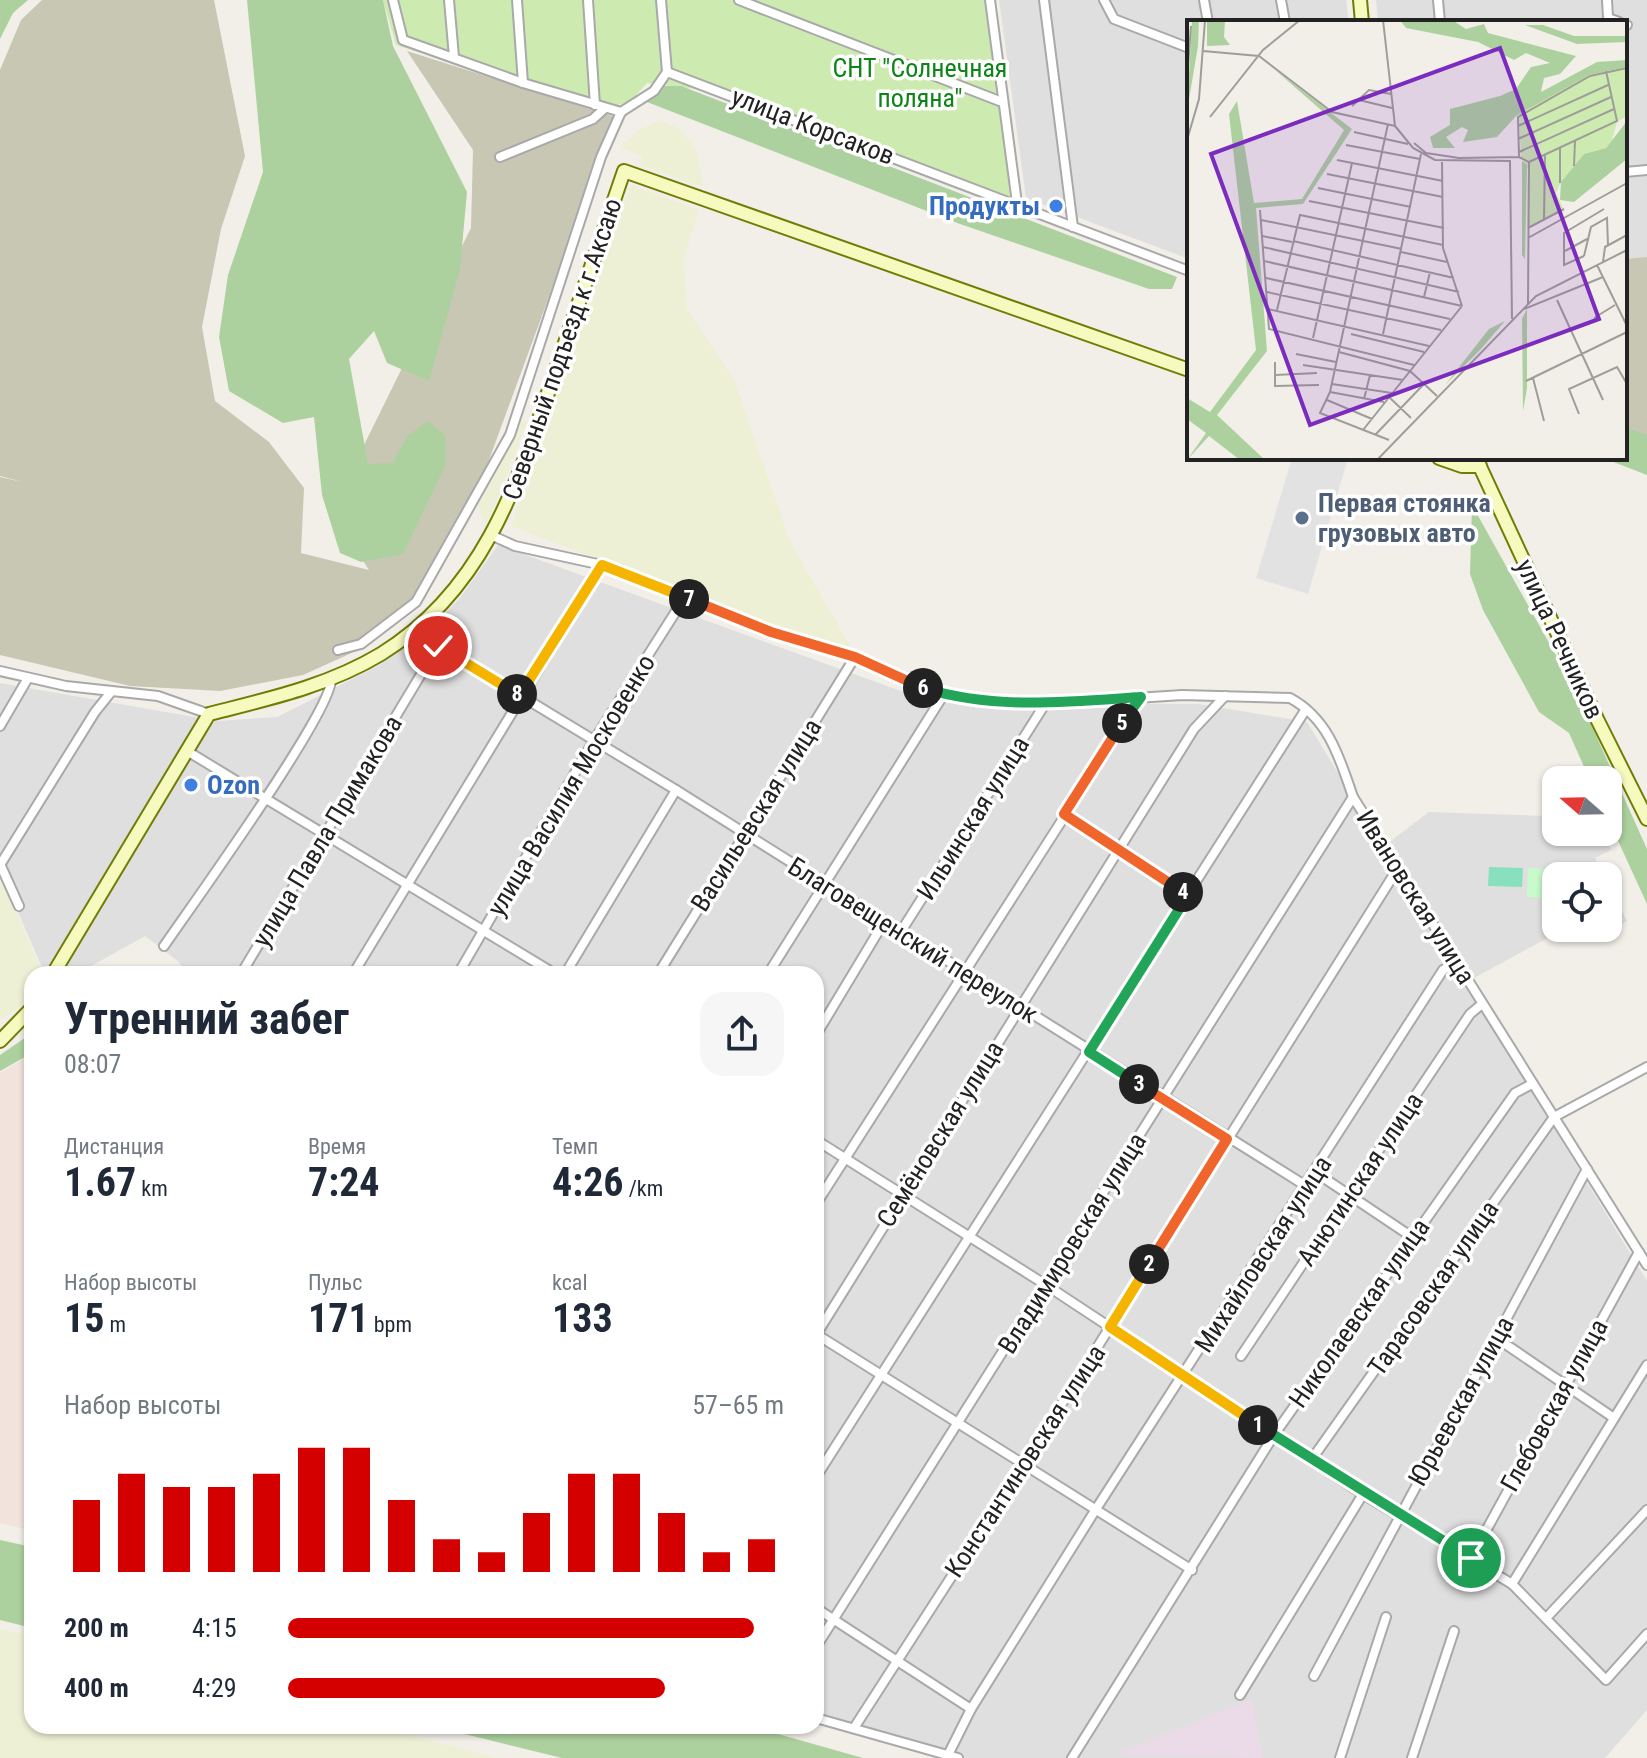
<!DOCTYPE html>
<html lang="ru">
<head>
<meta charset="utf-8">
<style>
  body { margin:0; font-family:"Roboto Condensed",sans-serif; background:#f6f6f7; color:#1f2937; height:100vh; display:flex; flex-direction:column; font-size:30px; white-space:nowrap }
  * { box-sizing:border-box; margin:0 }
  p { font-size:26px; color:#747a83 }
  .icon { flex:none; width:44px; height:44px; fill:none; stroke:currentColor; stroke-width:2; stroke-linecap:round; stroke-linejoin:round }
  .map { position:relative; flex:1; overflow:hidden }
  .side { position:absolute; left:24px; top:966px; width:800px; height:768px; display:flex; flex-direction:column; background:#fff; border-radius:24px; box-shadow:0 2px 6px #0004 }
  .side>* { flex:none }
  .needle { width:52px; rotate:290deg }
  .fabs { position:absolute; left:1542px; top:766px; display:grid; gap:16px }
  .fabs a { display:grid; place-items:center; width:80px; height:80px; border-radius:16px; background:#fff; box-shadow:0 2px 6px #0004; font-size:40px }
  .pin { position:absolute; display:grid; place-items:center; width:68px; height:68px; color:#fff; margin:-34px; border:4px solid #fff; border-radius:50%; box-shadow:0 2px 8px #0007 }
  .km { position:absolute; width:40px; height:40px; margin:-20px; border-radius:50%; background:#222; color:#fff; font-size:22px; line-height:40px; text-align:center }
  .round { display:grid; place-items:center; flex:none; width:84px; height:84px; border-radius:24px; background:#f6f6f7 }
  .overview { display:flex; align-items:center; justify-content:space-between; height:136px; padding:0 40px }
  h1 { font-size:44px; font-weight:700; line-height:60px }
  .figures { display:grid; grid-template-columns:repeat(3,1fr); gap:12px; height:136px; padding:8px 40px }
  .figures div { display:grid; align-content:center }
  .figures b { font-size:40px; font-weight:700 }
  .figures small { font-size:22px; font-weight:400 }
  .figures p { font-size:22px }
  .chart { height:224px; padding:16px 40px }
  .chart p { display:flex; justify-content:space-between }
  .chart svg { width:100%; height:144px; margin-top:8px; stroke:#d40000; stroke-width:6 }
  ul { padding:0 40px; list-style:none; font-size:26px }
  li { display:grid; grid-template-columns:128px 96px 1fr; align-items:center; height:60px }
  li i { height:20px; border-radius:10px; background:#d40000 }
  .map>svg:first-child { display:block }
</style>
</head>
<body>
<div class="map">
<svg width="1647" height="1758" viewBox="0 0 1647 1758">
  <rect width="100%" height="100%" fill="#f2efe9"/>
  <g fill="#e0dfdf">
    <path d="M999,0H1346L1349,22H1189V259L1026,198Z"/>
    <path d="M1376,0H1647V274L1625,276V22H1378Z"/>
    <path d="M498,545L934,703L1199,704L1307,722L1647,1281V1710L1605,1758H944L816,1721V974H187L179,962L145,936L77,974H45L0,871V683L217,721L277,717L378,666L424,635L460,598Z"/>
    <path d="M1429,812L1546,816L1556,812V832H1603L1611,850L1595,858L1604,876H1556V928H1608V883L1627,921L1594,942L1570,933L1553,935L1474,978L1388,843Z"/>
  </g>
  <path fill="#ebdbe8" d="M1251,1699L1263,1758L1115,1755Z"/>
  <path fill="#f3e3dd" d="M32,1054V1531L0,1523V1073Z"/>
  <g fill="#c7c7b4">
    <path d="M42,0H214L245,156L221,229L202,327L215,401L269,442L304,488L301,553L369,570L331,512L471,228L473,150L407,51L615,117L486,468L426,583L398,614L356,651L303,675L220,691L130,686L0,655V477L23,482L0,476V70L21,20Z"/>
    <path d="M1647,257V443L1625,434V259Z"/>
  </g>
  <g fill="#eef0d5">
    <path d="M660,121L679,128L697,149L703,187L640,165L642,157L621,147L640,129Z"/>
    <path d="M631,185L699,210L684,260L687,309L734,380L791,543L852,649L795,635L511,526Z"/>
    <path d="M528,419L488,522H484L478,507L480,500L521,422Z"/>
    <path d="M0,873L43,974H32V993L22,1006L0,1020Z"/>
    <path d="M0,1628L32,1636V1726H375L497,1758H0Z"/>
  </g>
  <path fill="#cdebb0" d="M383,0H994L1021,208L702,90L647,83L631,101L602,110L396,45Z"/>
  <g fill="#add19e">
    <path d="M0,0H28L13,13L0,39Z"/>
    <path d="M247,0H383L393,46L467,192L460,269L429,381L387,363L374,331L349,359L368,464L393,463L408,435L428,421L445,435L446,464L403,554L361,562L340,553L322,495L314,417L283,423L229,391L219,337L228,275L263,172Z"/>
    <path d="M663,86H681L1177,277L1172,289H1149L960,224L647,102Z"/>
    <path d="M1625,427L1647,435V475L1603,458H1625Z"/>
    <path d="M1472,505L1577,693L1647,849V904L1608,819V780H1590L1569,733L1539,712L1483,610L1470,574Z"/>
    <path d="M32,1033V1053L0,1071V1055Z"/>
    <path d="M0,1540L32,1547V1628L0,1620Z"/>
    <path d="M432,1726H750L863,1758H562Z"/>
  </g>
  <path fill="#c8facc" d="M1528,868L1547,869L1556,887L1549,898L1527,897Z"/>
  <path fill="#88e0be" d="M1489,867L1523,868L1522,887L1488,886Z"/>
  <path fill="#e2e2e2" d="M1292,458H1348L1308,594L1256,578Z"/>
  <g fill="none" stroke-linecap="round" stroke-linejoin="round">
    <defs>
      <g id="street">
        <path d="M393,0L403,40L523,83L621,112"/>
        <path d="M449,0L454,57"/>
        <path d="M517,0L523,83"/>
        <path d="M588,0L595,105"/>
        <path d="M661,0L667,72"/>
        <path d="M739,0L1002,102"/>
        <path d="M990,0L1017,203"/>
        <path d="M1044,0L1073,227"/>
        <path d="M1104,0L1114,19L1189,48"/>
        <path d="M1204,0L1208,22"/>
        <path d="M1281,0L1285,22"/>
        <path d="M1438,0L1440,22"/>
        <path d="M1607,0L1608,18L1619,22"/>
        <path d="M1625,24L1627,25"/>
        <path d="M621,112L654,91L667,72L1189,271"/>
        <path d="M500,157L593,119L605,108"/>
        <path d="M1625,172L1647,170"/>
        <path d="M493,536L515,546L602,565L771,632L855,657L914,685L958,697L1045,704L1182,695L1290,698C1329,719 1340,759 1353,797L1647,1265"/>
        <path d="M414,631L676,790L1306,1186"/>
        <path d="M338,650L361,644L416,602L510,435L601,157L621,112"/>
        <path d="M0,671L66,686L158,696L209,714"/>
        <path d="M0,726L28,678"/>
        <path d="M187,751L555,974"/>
        <path d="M1064,814L1188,895"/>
        <path d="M0,864L19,906"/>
        <path d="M0,865L95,712L111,692"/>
        <path d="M900,933L1045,704"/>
        <path d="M164,946C190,908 334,709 331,679"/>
        <path d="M241,974L438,646"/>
        <path d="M353,974L602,565"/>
        <path d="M458,974L593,742L685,597"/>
        <path d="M565,974L676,790"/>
        <path d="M658,974L855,657"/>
        <path d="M768,974L944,694"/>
        <path d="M816,1035L884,922"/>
        <path d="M816,1140L1046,1285L1363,1494L1512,1584L1606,1680L1647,1634"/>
        <path d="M1315,1172L1412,1237"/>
        <path d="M816,1204L1141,697"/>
        <path d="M816,1334L1192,1570"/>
        <path d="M816,1335L1194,729L1225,696"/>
        <path d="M1495,1337L1614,1418"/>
        <path d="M1241,1356L1470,1014L1482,1004"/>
        <path d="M1312,1459L1554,1117L1647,1067"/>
        <path d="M816,1477L1306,709"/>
        <path d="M1471,1558L1639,1252"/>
        <path d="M1512,1584L1647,1365"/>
        <path d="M816,1608L971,1709"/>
        <path d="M1549,1615L1647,1510"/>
        <path d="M816,1647L1353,797"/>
        <path d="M1314,1676L1587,1169"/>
        <path d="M1240,1695L1363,1494"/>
        <path d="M816,1718L958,1758"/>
        <path d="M854,1728L1024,1464L1398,868"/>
        <path d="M948,1755L971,1709L1096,1509L1443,970L1457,962"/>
        <path d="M1072,1758L1274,1435L1515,1093L1532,1084"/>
        <path d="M1340,1758L1386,1617"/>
        <path d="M1412,1758L1454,1631"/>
      </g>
      <g id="secondary">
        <path d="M1360,0L1362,22"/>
        <path d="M1439,458L1462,466H1480"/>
        <path d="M1476,458L1598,721L1647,819"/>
        <path d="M53,974L209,714C268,699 328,686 381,654C485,590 518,482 555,372C578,305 601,238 624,171L1189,370"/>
        <path d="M0,1041L32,1008"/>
      </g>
    </defs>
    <use href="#street" stroke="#a9a9a9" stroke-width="12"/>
    <use href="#secondary" stroke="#707d05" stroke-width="16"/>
    <use href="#street" stroke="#fff" stroke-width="8"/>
    <use href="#secondary" stroke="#f7fabf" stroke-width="12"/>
  </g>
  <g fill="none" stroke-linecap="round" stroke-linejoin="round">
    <defs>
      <path id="split-1" d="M1258,1425L1471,1558"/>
      <path id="split-2" d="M1149,1264L1110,1327L1258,1425"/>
      <path id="split-3" d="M1139,1084L1227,1139L1149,1264"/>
      <path id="split-4" d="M1139,1084L1089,1052L1188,895L1183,892"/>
      <path id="split-5" d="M1122,723L1064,814L1183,892"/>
      <path id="split-6" d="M923,688C995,710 1067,702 1141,697L1122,723"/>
      <path id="split-7" d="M689,599L771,632L855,657L923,688"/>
      <path id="split-8" d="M517,694L519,696L602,565L689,599"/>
      <path id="split-9" d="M438,646L517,694"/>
    </defs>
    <use href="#split-1" stroke="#fff" stroke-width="16"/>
    <use href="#split-2" stroke="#fff" stroke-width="16"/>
    <use href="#split-3" stroke="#fff" stroke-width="16"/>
    <use href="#split-4" stroke="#fff" stroke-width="16"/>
    <use href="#split-5" stroke="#fff" stroke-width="16"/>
    <use href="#split-6" stroke="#fff" stroke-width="16"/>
    <use href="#split-7" stroke="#fff" stroke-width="16"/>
    <use href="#split-8" stroke="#fff" stroke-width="16"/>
    <use href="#split-9" stroke="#fff" stroke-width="16"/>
    <use href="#split-1" stroke="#22a559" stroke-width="10"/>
    <use href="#split-2" stroke="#f5b400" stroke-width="10"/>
    <use href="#split-3" stroke="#f0652b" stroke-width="10"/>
    <use href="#split-4" stroke="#22a559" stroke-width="10"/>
    <use href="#split-5" stroke="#f0652b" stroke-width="10"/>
    <use href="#split-6" stroke="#22a559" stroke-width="10"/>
    <use href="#split-7" stroke="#f0652b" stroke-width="10"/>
    <use href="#split-8" stroke="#f5b400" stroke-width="10"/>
    <use href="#split-9" stroke="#f5b400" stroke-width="10"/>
  </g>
  <g fill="#3f7fe0" stroke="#fff" stroke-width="3">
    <circle cx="1056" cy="206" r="8"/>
    <circle cx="191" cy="785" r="8"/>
  </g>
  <circle fill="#5c6f8a" stroke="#fff" stroke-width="3" cx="1302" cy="518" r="8"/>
  <g text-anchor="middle" stroke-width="7" stroke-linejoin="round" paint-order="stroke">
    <g font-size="26" fill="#0c8416" stroke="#fff">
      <text x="920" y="77">СНТ "Солнечная<tspan x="920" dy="30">поляна"</tspan></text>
    </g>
    <g font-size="26" fill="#222" stroke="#fff">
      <text transform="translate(813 126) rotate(21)" y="9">улица Корсаков</text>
      <text transform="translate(562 349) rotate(-71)" y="9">Северный подъезд к г.Аксаю</text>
      <text transform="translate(1560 639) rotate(65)" y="9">улица Речников</text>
      <text transform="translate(571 785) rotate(-59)" y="9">улица Василия Московенко</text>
      <text transform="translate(756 815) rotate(-58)" y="9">Васильевская улица</text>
      <text transform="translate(973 818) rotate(-58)" y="9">Ильинская улица</text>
      <text transform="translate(327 831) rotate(-59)" y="9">улица Павла Примакова</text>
      <text transform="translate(1416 897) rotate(58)" y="9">Ивановская улица</text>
      <text transform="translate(913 940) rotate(32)" y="9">Благовещенский переулок</text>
      <text transform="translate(940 1134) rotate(-58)" y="9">Семёновская улица</text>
      <text transform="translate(1360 1179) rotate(-56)" y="9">Анютинская улица</text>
      <text transform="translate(1072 1243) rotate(-58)" y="9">Владимировская улица</text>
      <text transform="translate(1263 1254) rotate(-57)" y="9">Михайловская улица</text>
      <text transform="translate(1433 1288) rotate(-55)" y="9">Тарасовская улица</text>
      <text transform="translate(1359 1313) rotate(-55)" y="9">Николаевская улица</text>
      <text transform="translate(1461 1401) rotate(-61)" y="9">Юрьевская улица</text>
      <text transform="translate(1554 1405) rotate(-61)" y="9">Глебовская улица</text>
      <text transform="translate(1025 1461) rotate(-57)" y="9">Константиновская улица</text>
    </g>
    <g font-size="26" font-weight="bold" fill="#366cbe" stroke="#fff" text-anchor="end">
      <text x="1040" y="215">Продукты</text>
      <text x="207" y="794" text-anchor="start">Ozon</text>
    </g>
    <g font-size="26" font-weight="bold" fill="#4e5e75" stroke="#fff" text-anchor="start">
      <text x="1318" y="512">Первая стоянка<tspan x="1318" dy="30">грузовых авто</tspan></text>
    </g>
  </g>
  <g transform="translate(1187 20)">
    <rect width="440" height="440" fill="#f2efe9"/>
    <path d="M440,48V96L430,102L425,120L419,128L397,134L374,162L369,173L377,190L340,209L341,149L334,138L332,94L397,57Z" fill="#cdebb0"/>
    <path d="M5,0H12L11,26L0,91ZM20,0H38L37,17L43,25L20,26ZM213,0H265L279,9L297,4L301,13L389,36L373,54L357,58L354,72L410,42L440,40V47L402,55L329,96L310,117L276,122L281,110L275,107L259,117L268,128H246L243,117L263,105V89L313,76L329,69L344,47L363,43L339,33L327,40L291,22L219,8ZM338,5H356L387,16H440V22L390,24ZM87,49L165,109L116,184L69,188L80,331L30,395L78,440H53L22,416L0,440L19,413L0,399V378L23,392L69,330L42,94L50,81L67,183L115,179L157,110ZM440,101V139L387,182L373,180L374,162L397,134L419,128ZM335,141L340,145L338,239L335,235ZM340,289V368L336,391L335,299ZM318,301L294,329L258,365L302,309Z" fill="#add19e"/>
    <path fill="none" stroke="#9f9d99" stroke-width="2" d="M196,0L208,106M16,31L72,36L145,92L208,106M0,60L4,6M172,80L205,88M165,86L182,70L204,74M23,97L76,30L113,0M201,104L143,372L133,393L202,420M208,106L226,128L248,140L323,141L325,299M331,106L421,65M167,112L221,124M331,119L424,77M0,120L12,79L18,0M227,123L239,133L272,138L332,137M159,125L233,139M332,132L427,89M332,137L331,97L403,56L440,48M332,137L342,142L341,284M150,140L256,161M255,142L256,228L275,286M342,142L430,101L419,51M387,146L388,121M140,154L256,177M373,163V128M131,168L224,187M122,181L257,208M73,190L82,309L227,345M357,199L358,135M74,200L215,229M341,208L377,189M75,216L105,222M341,218L440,163M106,221L267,258M76,227L272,272M378,231L402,218M214,232L260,242M397,236L377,245V213L417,189M397,236L404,207L420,198L421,225M77,241L275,286M416,242L418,227L440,215M410,245L440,306M79,258L263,299M80,272L254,310M237,277L243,252M370,280L416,380M81,289L242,326M337,289L416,257M90,290L113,195L256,225M407,298L428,285M164,314L237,332M196,314L234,134M126,318L165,143M152,332L223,351L250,376M109,334L149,342M88,342V366L132,365M116,345L216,360M88,355L130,353M346,358L357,401M339,361L440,312M145,364L205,373M143,372L197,382M202,377L224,398M177,379L183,355M140,380L185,399M392,394L382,369L430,347L440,364M176,410L275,286M188,415L237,364M190,440L349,276L440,230"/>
    <path fill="#7b2cbf" fill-opacity="0.15" stroke="#7b2cbf" stroke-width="4" d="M313,28L412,299L123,405L24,134Z"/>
    <rect width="440" height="440" fill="none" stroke="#222" stroke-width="4"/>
  </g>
</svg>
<div class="fabs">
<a><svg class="needle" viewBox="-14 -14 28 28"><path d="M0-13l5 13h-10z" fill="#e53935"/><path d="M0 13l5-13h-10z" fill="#747a83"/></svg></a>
<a><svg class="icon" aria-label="locate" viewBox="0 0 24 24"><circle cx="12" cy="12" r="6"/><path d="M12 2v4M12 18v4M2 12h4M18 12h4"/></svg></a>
</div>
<div class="pin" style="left:1471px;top:1558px;background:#1e9e55"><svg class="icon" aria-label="arrive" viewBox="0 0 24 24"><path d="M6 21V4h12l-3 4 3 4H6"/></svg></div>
<div class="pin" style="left:438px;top:646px;background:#d93025"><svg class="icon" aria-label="check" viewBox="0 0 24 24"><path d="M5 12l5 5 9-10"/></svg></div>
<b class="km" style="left:1258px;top:1425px">1</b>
<b class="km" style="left:1149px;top:1264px">2</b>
<b class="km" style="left:1139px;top:1084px">3</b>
<b class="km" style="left:1183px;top:892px">4</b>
<b class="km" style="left:1122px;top:723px">5</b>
<b class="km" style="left:923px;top:688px">6</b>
<b class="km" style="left:689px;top:599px">7</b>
<b class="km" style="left:517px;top:694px">8</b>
<section class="side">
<div class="overview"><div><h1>Утренний забег</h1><p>08:07</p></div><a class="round"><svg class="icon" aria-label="share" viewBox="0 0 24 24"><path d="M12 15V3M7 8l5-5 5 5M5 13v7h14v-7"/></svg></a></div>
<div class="figures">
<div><p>Дистанция</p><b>1.67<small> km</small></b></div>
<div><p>Время</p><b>7:24</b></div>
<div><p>Темп</p><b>4:26<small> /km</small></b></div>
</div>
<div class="figures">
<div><p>Набор высоты</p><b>15<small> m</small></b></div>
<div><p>Пульс</p><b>171<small> bpm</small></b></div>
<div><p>kcal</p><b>133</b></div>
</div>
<div class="chart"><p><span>Набор высоты</span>57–65 m</p>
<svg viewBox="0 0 160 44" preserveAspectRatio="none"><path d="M5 44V22M15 44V14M25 44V18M35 44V18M45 44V14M55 44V6M65 44V6M75 44V22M85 44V34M95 44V38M105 44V26M115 44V14M125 44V14M135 44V26M145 44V38M155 44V34"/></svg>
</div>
<ul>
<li><b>200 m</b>4:15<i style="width:94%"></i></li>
<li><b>400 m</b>4:29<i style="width:76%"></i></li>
</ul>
</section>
</div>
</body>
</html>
